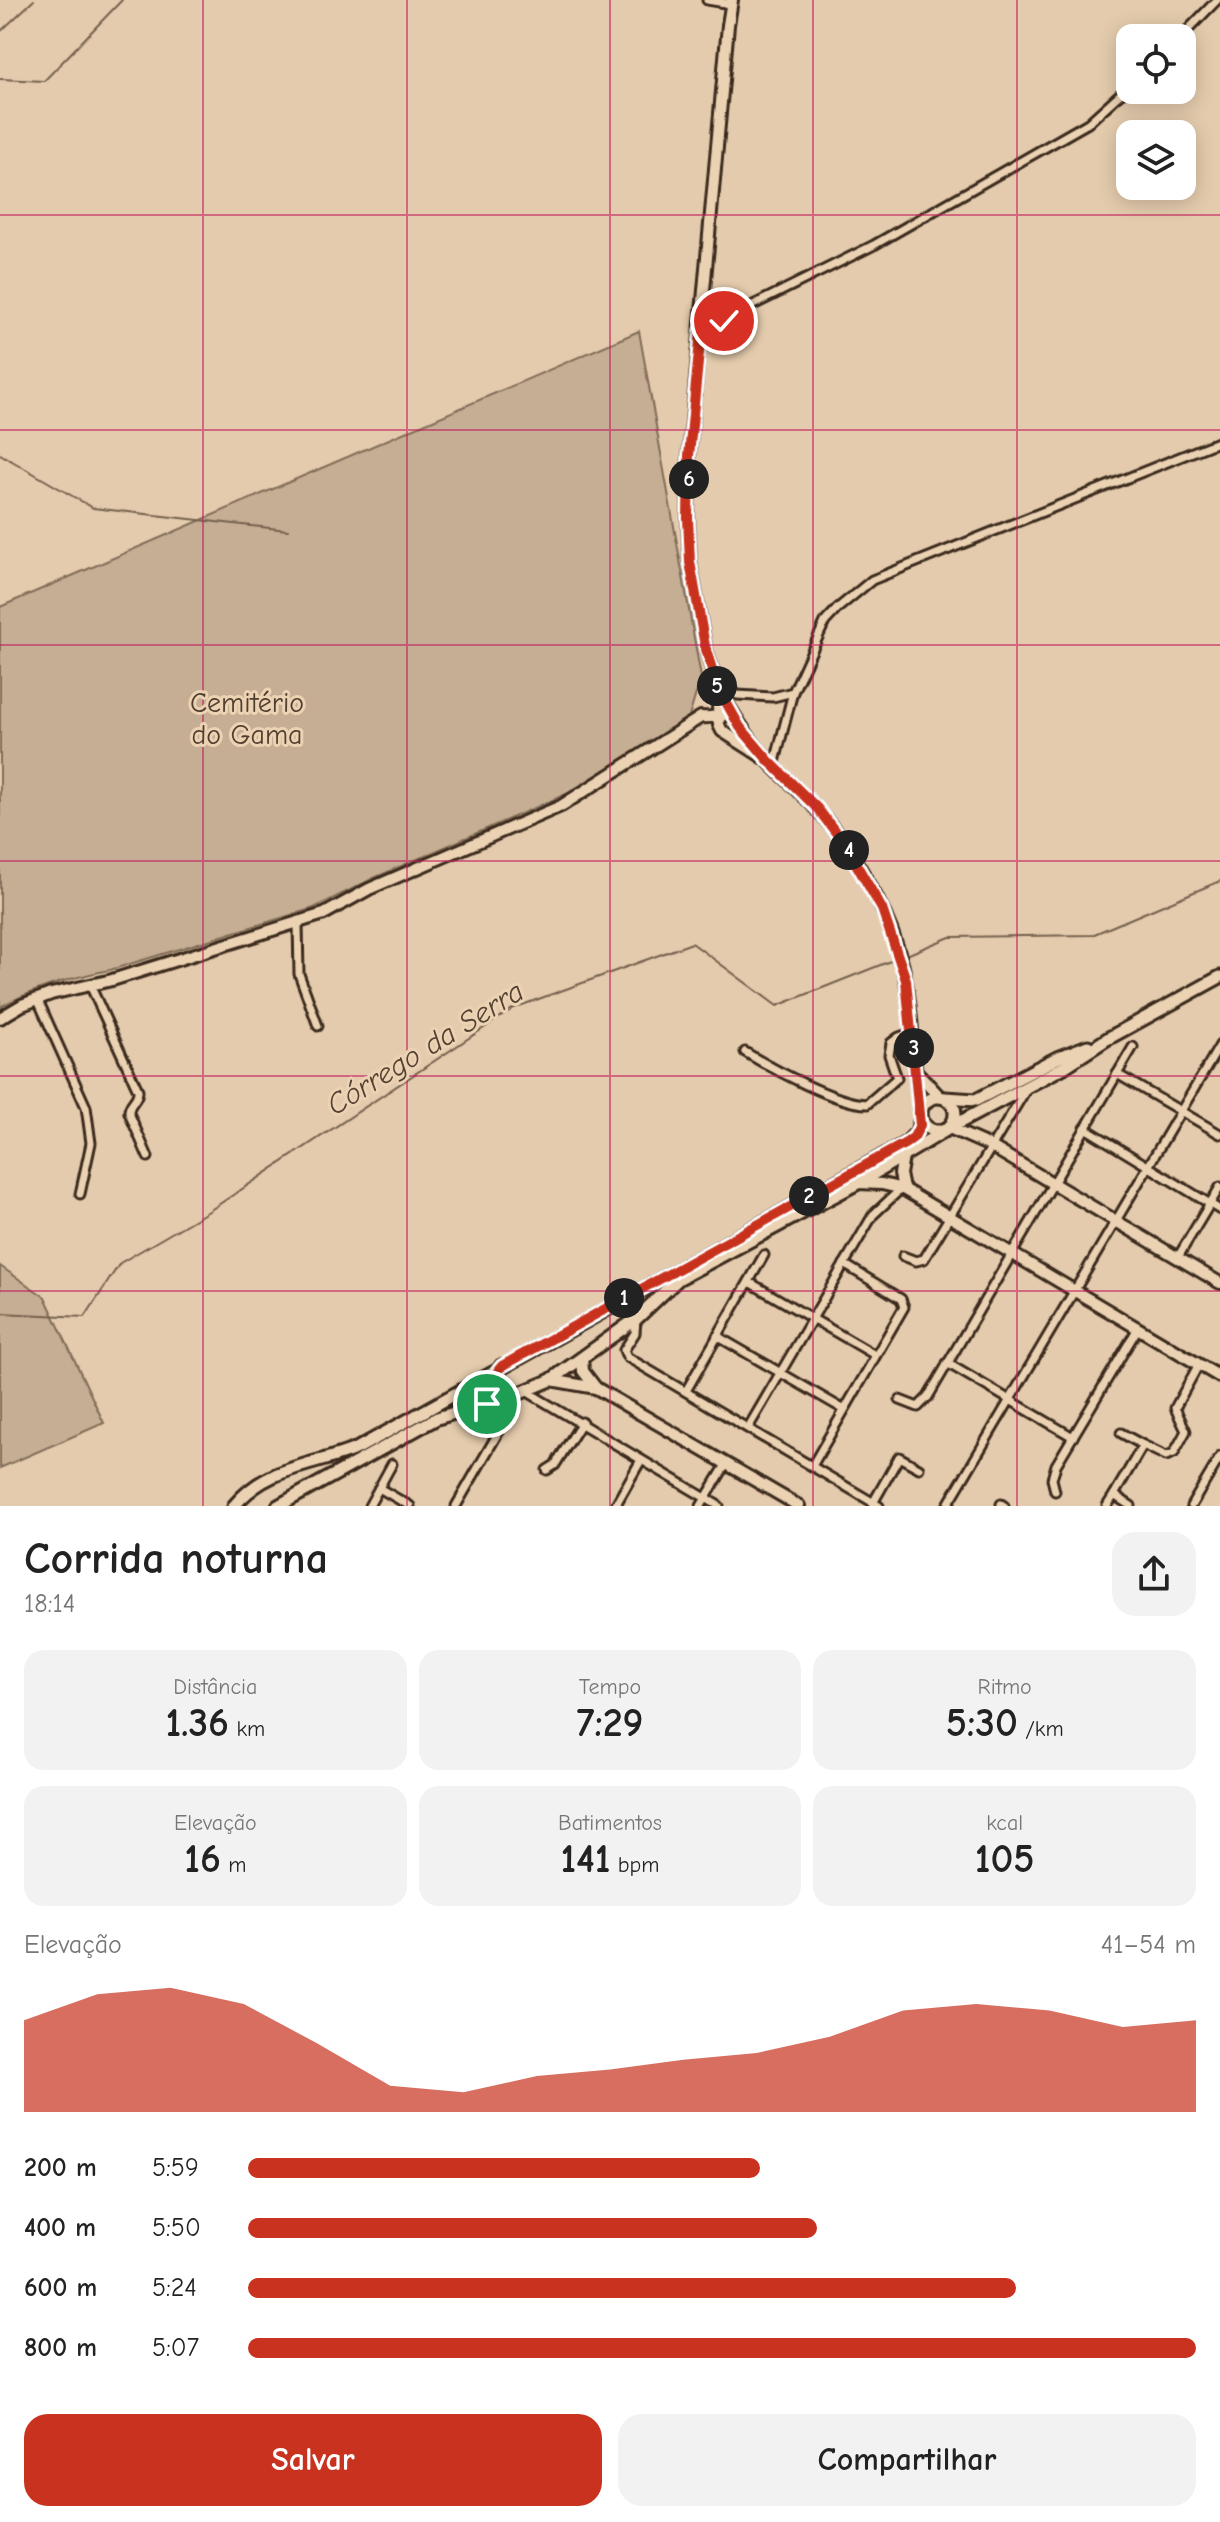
<!DOCTYPE html>
<html lang="pt">
<head>
<meta charset="utf-8">
<style>
  body { margin:0; font-family:"Comic Neue",sans-serif; background:#f2f2f2; color:#222; height:100vh; display:flex; flex-direction:column; font-size:30px; white-space:nowrap }
  * { box-sizing:border-box; margin:0 }
  p { font-size:26px; color:#767676 }
  .icon { flex:none; width:44px; height:44px; fill:none; stroke:currentColor; stroke-width:2; stroke-linecap:round; stroke-linejoin:round }
  .map { position:relative; height:1506px; overflow:hidden }
  .drawer { display:flex; flex-direction:column; background:#fff; flex:1 }
  .drawer>* { flex:none }
  .fabs { position:absolute; left:1116px; top:24px; display:grid; gap:16px }
  .fabs a { display:grid; place-items:center; width:80px; height:80px; border-radius:16px; background:#fff; box-shadow:0 4px 20px #0003; font-size:40px }
  .pin { position:absolute; display:grid; place-items:center; width:68px; height:68px; color:#fff; margin:-34px; border:4px solid #fff; border-radius:50%; box-shadow:0 2px 8px #0007 }
  .km { position:absolute; width:40px; height:40px; margin:-20px; border-radius:50%; background:#222; color:#fff; font-size:22px; line-height:40px; text-align:center }
  .round { display:grid; place-items:center; flex:none; width:84px; height:84px; border-radius:24px; background:#f2f2f2 }
  .summary { display:flex; align-items:center; justify-content:space-between; height:136px; padding:0 24px }
  h1 { font-size:44px; font-weight:800; line-height:60px }
  .stats { display:grid; grid-template-columns:repeat(3,1fr); gap:12px; height:136px; padding:8px 24px }
  .stats div { display:grid; align-content:center; border-radius:20px; background:#f2f2f2; text-align:center }
  .stats b { font-size:40px; font-weight:800 }
  .stats small { font-size:22px; font-weight:400 }
  .stats p { font-size:22px }
  .chart { height:224px; padding:16px 24px }
  .chart p { display:flex; justify-content:space-between }
  .chart svg { width:100%; height:144px; margin-top:8px; fill:#c8321e; opacity:.7 }
  .button { display:flex; gap:16px; margin-top:auto; padding:16px 24px }
  .button a { flex:1; height:92px; border-radius:24px; background:#c8321e; color:#fff; font-size:32px; font-weight:800; line-height:92px; text-align:center }
  .button a+a { background:#f2f2f2; color:#222 }
  ul { padding:0 24px; list-style:none; font-size:26px }
  li { display:grid; grid-template-columns:128px 96px 1fr; align-items:center; height:60px }
  li i { height:20px; border-radius:10px; background:#c8321e }
  .map>svg:first-child { display:block }
</style>
</head>
<body>
<div class="map">
<svg width="1220" height="1506" viewBox="0 0 1220 1506">
  <rect width="100%" height="100%" fill="#e4cbad"/>
  <filter id="ink" filterUnits="userSpaceOnUse"><feTurbulence type="fractalNoise" baseFrequency=".0125" numOctaves="2"/><feDisplacementMap in="SourceGraphic" scale="16" xChannelSelector="R" yChannelSelector="G"/><feConvolveMatrix kernelMatrix="1 2 1 2 8 2 1 2 1" color-interpolation-filters="sRGB"/></filter>
  <g filter="url(#ink)">
    <g fill="#c5ae93" stroke="#806c58" stroke-width="2">
      <path d="M639,331L701,677L689,717L571,792L374,878L314,908L110,970C71,977 36,988 0,1007V607Z"/>
      <path d="M0,1266L45,1297L104,1423L0,1468Z"/>
    </g>
    <g fill="none" stroke-linecap="round" stroke-linejoin="round">
      <g stroke="#74614e" stroke-width="2">
        <path d="M0,32L34,0"/>
        <path d="M0,79L44,81L122,0"/>
        <path d="M0,454L93,508L288,530"/>
        <path d="M904,956L950,937L1092,935L1220,881"/>
        <path d="M0,1313L85,1317L120,1263L209,1211L514,1008L692,943L777,1006L898,958"/>
      </g>
      <defs>
        <g id="street">
          <path d="M707,0L731,4"/>
          <path d="M1180,38L1217,0"/>
          <path d="M701,331L874,245L1088,123L1130,85"/>
          <path d="M715,678H722L737,695L773,697L793,692"/>
          <path d="M774,766L793,692L825,622L838,608L872,580L1220,441"/>
          <path d="M298,923L299,974L318,1026"/>
          <path d="M90,985L138,1090C139,1100 128,1103 129,1113L148,1157"/>
          <path d="M37,998L86,1107L91,1143L80,1194"/>
          <path d="M745,1052C771,1068 837,1104 867,1104L897,1078L889,1055L891,1043L899,1037L913,1032"/>
          <path d="M1117,1074L1220,1134"/>
          <path d="M1085,1128L1220,1210"/>
          <path d="M903,1256L916,1261L924,1259L1027,1088"/>
          <path d="M1178,1257L1220,1187"/>
          <path d="M749,1282L875,1355"/>
          <path d="M636,1319L635,1333L624,1350L627,1357L879,1506"/>
          <path d="M717,1336L843,1409"/>
          <path d="M947,1363L1073,1437"/>
          <path d="M526,1391L719,1506"/>
          <path d="M686,1391L764,1255"/>
          <path d="M900,1400L918,1407L928,1397L1133,1047"/>
          <path d="M748,1428L873,1215L903,1187"/>
          <path d="M1143,1445L1166,1456L1174,1453L1186,1431L1175,1408L1199,1364"/>
          <path d="M812,1466L904,1307L901,1299L844,1264"/>
          <path d="M547,1470L555,1465L582,1422"/>
          <path d="M379,1488L410,1506"/>
          <path d="M1055,1491L1052,1479L1056,1465L1138,1328"/>
          <path d="M1114,1495L1143,1445L1121,1433"/>
          <path d="M873,1503L899,1457L919,1468"/>
          <path d="M1001,1504L1004,1506"/>
          <path d="M369,1506L392,1464"/>
          <path d="M456,1506L509,1414"/>
          <path d="M615,1506L641,1460"/>
          <path d="M701,1506L727,1463"/>
          <path d="M947,1506L1220,1045"/>
          <path d="M1107,1506L1114,1495L1131,1506"/>
          <path d="M1191,1506L1220,1457"/>
        </g>
        <g id="secondary">
          <path d="M732,0L728,25L689,456L688,518L690,562L705,646L717,686L719,725L722,731L769,761"/>
          <path d="M718,688C734,715 749,740 770,763C796,789 823,812 844,843C872,884 897,932 906,981C914,1025 913,1070 921,1113"/>
          <path d="M0,1018L22,1005L51,994L112,980L324,914L369,889L561,806L701,717C714,719 723,712 734,716"/>
          <path d="M915,1070L940,1097"/>
          <path d="M949,1128L990,1146L1220,1283"/>
          <path d="M903,1157L900,1174L903,1189"/>
          <path d="M858,1183L882,1184L903,1189L1220,1377"/>
          <path d="M582,1358L583,1371L596,1388L799,1506"/>
          <path d="M551,1380L596,1388"/>
        </g>
        <g id="primary">
          <circle cx="938" cy="1114" r="17"/>
          <path d="M945,1098L976,1100L1057,1058L1088,1046"/>
          <path d="M949,1128L1064,1067L1107,1039L1220,977"/>
          <path d="M501,1366L495,1377C494,1390 503,1394 513,1396"/>
          <path d="M234,1506C268,1465 313,1467 358,1448L906,1143L917,1132L921,1117"/>
          <path d="M278,1506L437,1418L513,1396L551,1380L636,1319L678,1279L858,1183L946,1130"/>
        </g>
      </defs>
      <use href="#street" stroke="#3b2a1e" stroke-width="13"/>
      <use href="#secondary" stroke="#3b2a1e" stroke-width="16"/>
      <use href="#primary" stroke="#3b2a1e" stroke-width="17"/>
      <use href="#street" stroke="#ebd2b3" stroke-width="7"/>
      <use href="#secondary" stroke="#ebd2b3" stroke-width="10"/>
      <use href="#primary" stroke="#ebd2b3" stroke-width="11"/>
    </g>
  </g>
  <g fill="none" stroke-linecap="round" stroke-linejoin="round" filter="url(#ink)">
    <defs>
      <path id="route" d="M487,1404L513,1396C496,1392 489,1380 502,1366L906,1143L914,1137L920,1125L906,980L882,909L844,843L817,808L769,761L740,727L717,686L705,646L690,562L688,518L689,456L701,331L724,321"/>
    </defs>
    <use href="#route" stroke="#fff" stroke-width="16"/>
    <use href="#route" stroke="#c8321e" stroke-width="10"/>
  </g>
  <path fill="none" stroke="#c2185b" stroke-width="2" stroke-opacity="0.55" d="M203,0V1506M407,0V1506M610,0V1506M813,0V1506M1017,0V1506M0,215H1220M0,430H1220M0,645H1220M0,861H1220M0,1076H1220M0,1291H1220"/>
  <g text-anchor="middle" stroke-width="6" stroke-linejoin="round" paint-order="stroke">
    <g font-size="28" fill="#503e30" stroke="#ebd2b3">
      <text x="247" y="712">Cemitério<tspan x="247" dy="32">do Gama</tspan></text>
    </g>
    <g font-size="30" font-style="italic" fill="#534132" stroke="#ebd2b3">
      <text transform="translate(425 1048) rotate(-32)" y="10">Córrego da Serra</text>
    </g>
  </g>
</svg>
<div class="fabs">
<a><svg class="icon" aria-label="locate" viewBox="0 0 24 24"><circle cx="12" cy="12" r="6"/><path d="M12 2v4M12 18v4M2 12h4M18 12h4"/></svg></a>
<a><svg class="icon" aria-label="layers" viewBox="0 0 24 24"><path d="M12 4l9 5-9 5-9-5zM3 14l9 5 9-5"/></svg></a>
</div>
<div class="pin" style="left:487px;top:1404px;background:#1e9e55"><svg class="icon" aria-label="arrive" viewBox="0 0 24 24"><path d="M6 21V4h12l-3 4 3 4H6"/></svg></div>
<div class="pin" style="left:724px;top:321px;background:#d93025"><svg class="icon" aria-label="check" viewBox="0 0 24 24"><path d="M5 12l5 5 9-10"/></svg></div>
<b class="km" style="left:624px;top:1298px">1</b>
<b class="km" style="left:809px;top:1196px">2</b>
<b class="km" style="left:914px;top:1048px">3</b>
<b class="km" style="left:849px;top:850px">4</b>
<b class="km" style="left:717px;top:686px">5</b>
<b class="km" style="left:689px;top:479px">6</b>
</div>
<section class="drawer">
<div class="summary"><div><h1>Corrida noturna</h1><p>18:14</p></div><a class="round"><svg class="icon" aria-label="share" viewBox="0 0 24 24"><path d="M12 15V3M7 8l5-5 5 5M5 13v7h14v-7"/></svg></a></div>
<div class="stats">
<div><p>Distância</p><b>1.36<small> km</small></b></div>
<div><p>Tempo</p><b>7:29</b></div>
<div><p>Ritmo</p><b>5:30<small> /km</small></b></div>
</div>
<div class="stats">
<div><p>Elevação</p><b>16<small> m</small></b></div>
<div><p>Batimentos</p><b>141<small> bpm</small></b></div>
<div><p>kcal</p><b>105</b></div>
</div>
<div class="chart"><p><span>Elevação</span>41–54 m</p>
<svg viewBox="0 0 160 44" preserveAspectRatio="none"><path d="M0 44V16L10 8L20 6L30 11L40 23L50 36L60 38L70 33L80 31L90 28L100 26L110 21L120 13L130 11L140 13L150 18L160 16V44z"/></svg>
</div>
<ul>
<li><b>200 m</b>5:59<i style="width:54%"></i></li>
<li><b>400 m</b>5:50<i style="width:60%"></i></li>
<li><b>600 m</b>5:24<i style="width:81%"></i></li>
<li><b>800 m</b>5:07<i style="width:100%"></i></li>
</ul>
<div class="button"><a>Salvar</a><a>Compartilhar</a></div>
</section>
</body>
</html>
